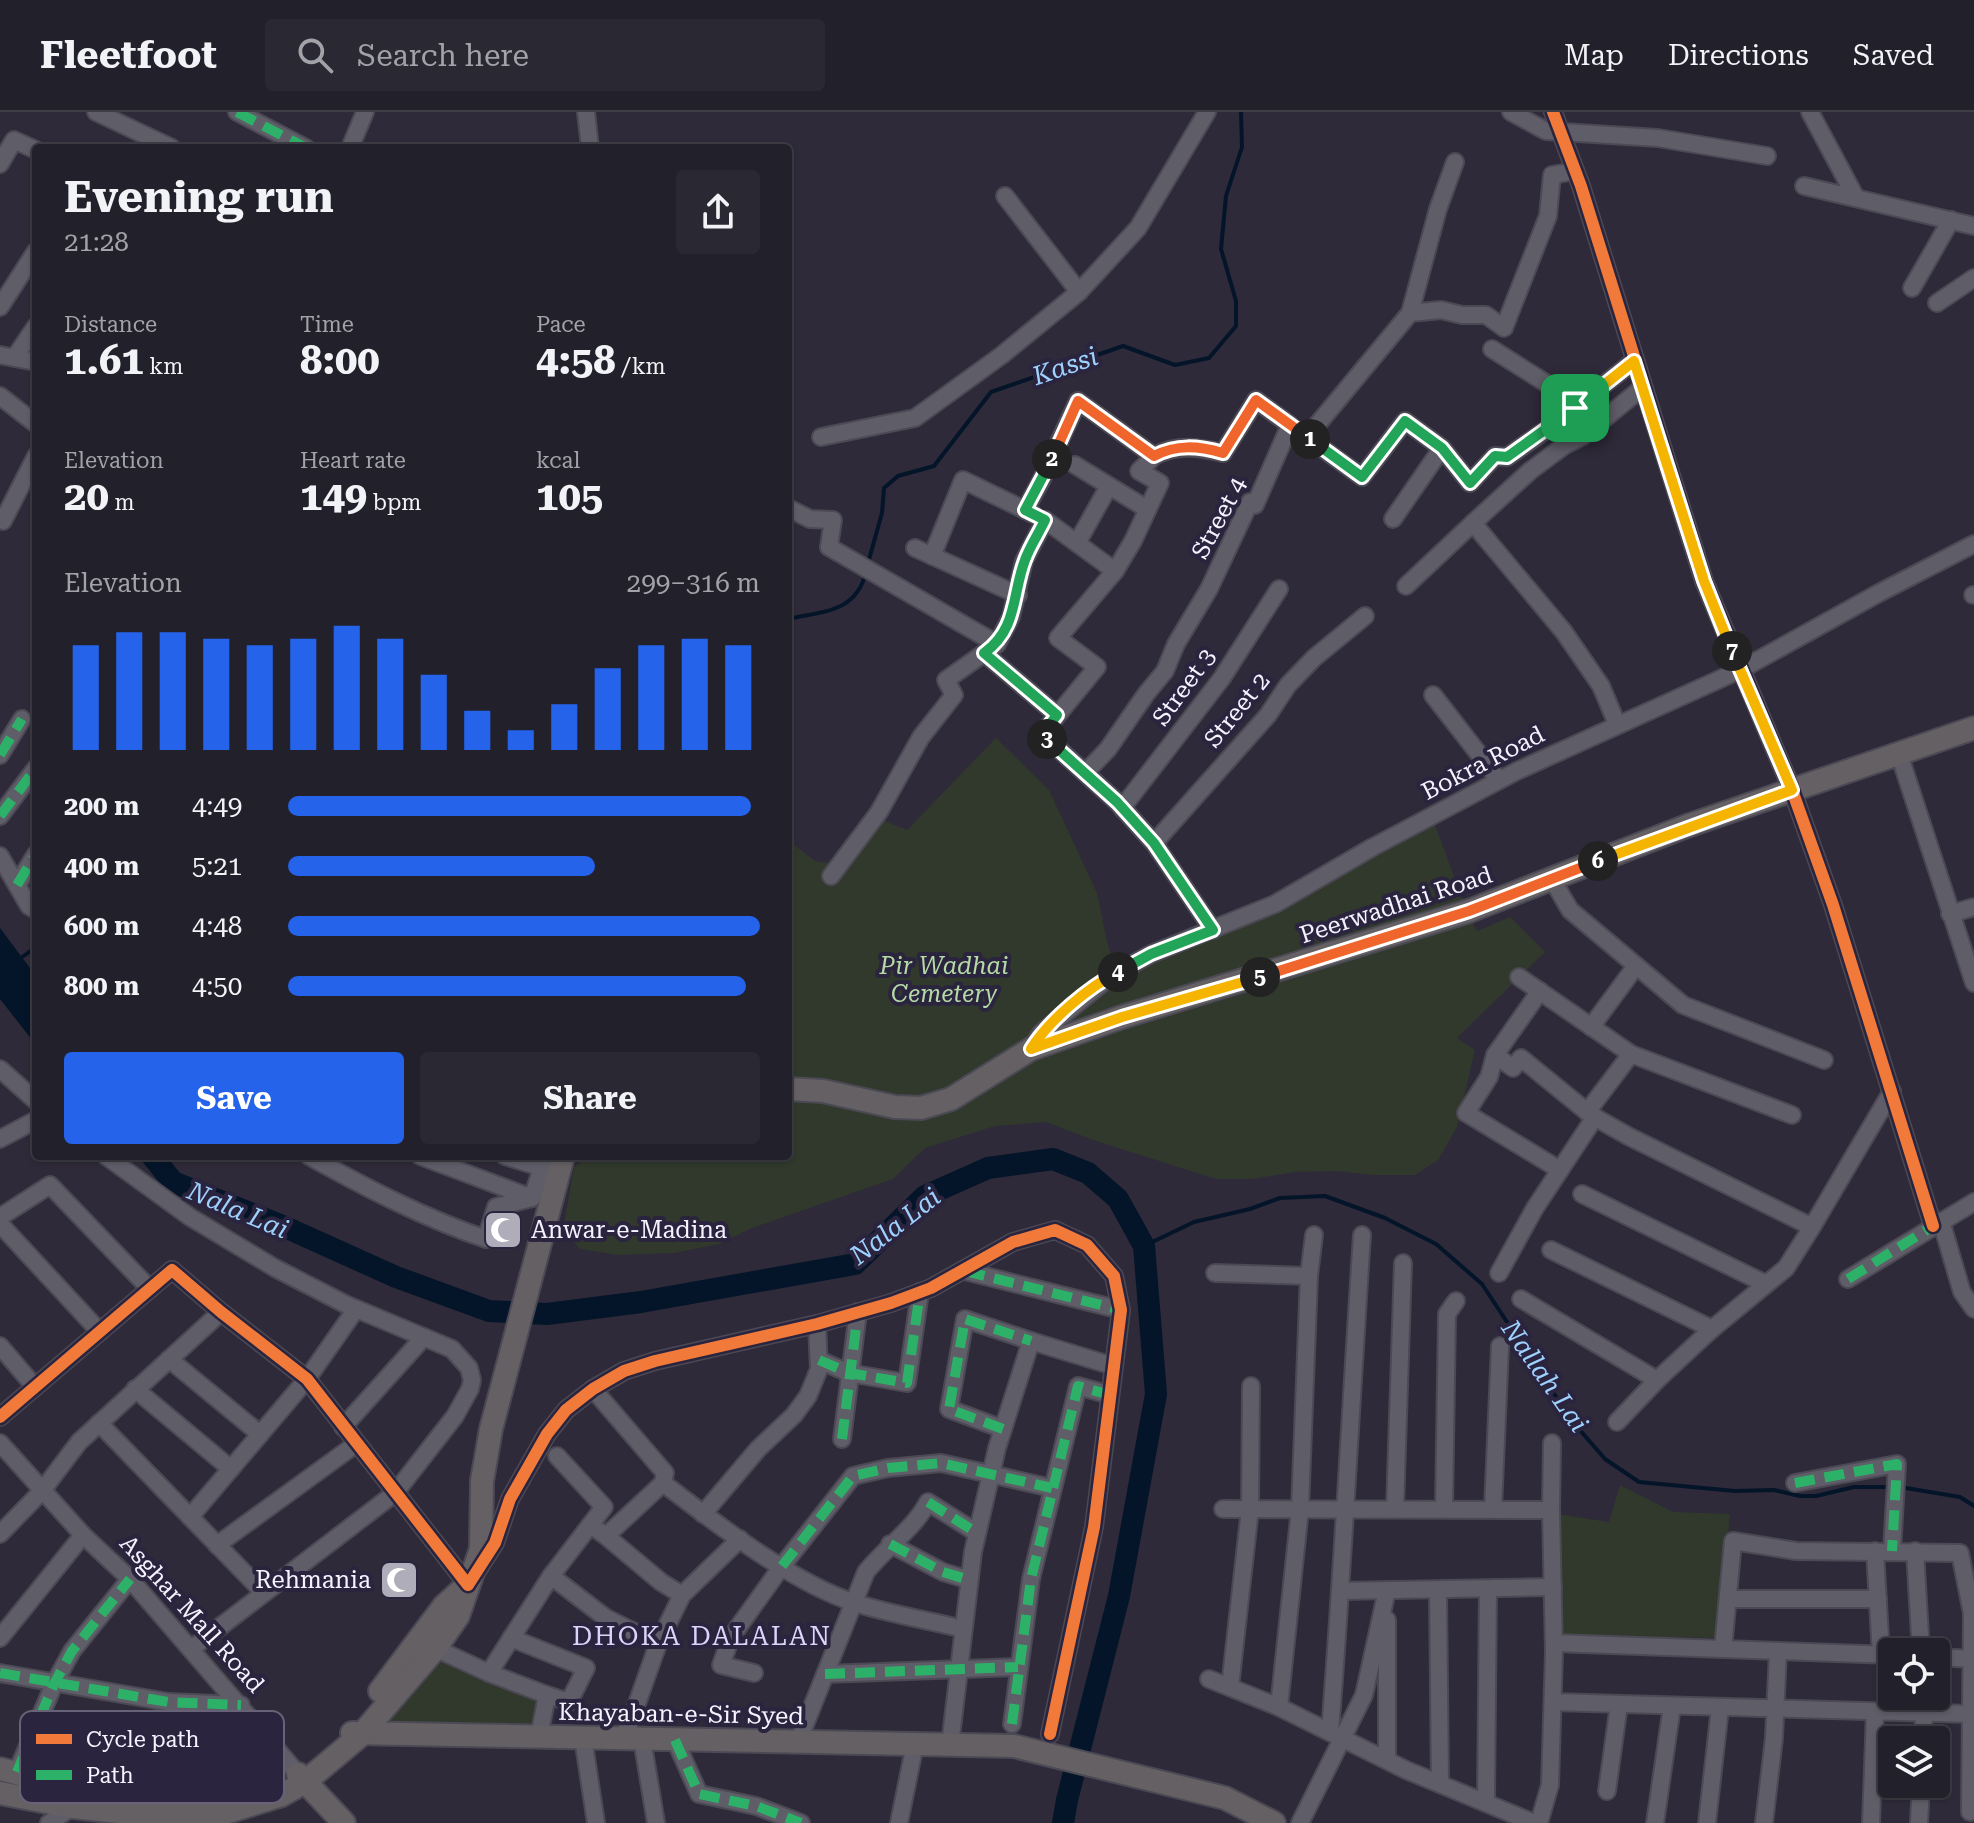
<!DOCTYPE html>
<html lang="en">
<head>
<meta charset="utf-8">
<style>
  body { margin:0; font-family:"Roboto Serif",serif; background:#2a2833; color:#f1f3f6; height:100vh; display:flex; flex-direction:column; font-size:30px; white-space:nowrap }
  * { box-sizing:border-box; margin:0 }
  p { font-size:26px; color:#a2a3a9 }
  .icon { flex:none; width:44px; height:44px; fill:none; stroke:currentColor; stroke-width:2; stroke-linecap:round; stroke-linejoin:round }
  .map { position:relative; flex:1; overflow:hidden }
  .side { position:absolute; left:32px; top:32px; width:760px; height:1016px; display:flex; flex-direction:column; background:#22202b; border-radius:8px; box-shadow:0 2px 6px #0004,0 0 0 2px #3f3e47 }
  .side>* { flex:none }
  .controls { position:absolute; left:1878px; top:1526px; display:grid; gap:16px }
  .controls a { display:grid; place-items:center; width:72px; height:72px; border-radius:8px; background:#22202b; box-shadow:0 2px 6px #0004,0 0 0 2px #3f3e47; font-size:40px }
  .pin { position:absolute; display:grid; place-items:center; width:68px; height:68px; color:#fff; margin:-34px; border-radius:16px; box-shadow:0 4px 12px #0006 }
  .km { position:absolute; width:40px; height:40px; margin:-20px; border-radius:50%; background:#222; color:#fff; font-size:22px; line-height:40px; text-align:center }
  .round { display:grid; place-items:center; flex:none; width:84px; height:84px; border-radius:8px; background:#2a2833 }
  .head { display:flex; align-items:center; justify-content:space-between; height:136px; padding:0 32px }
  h1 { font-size:44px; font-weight:700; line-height:60px }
  .metrics { display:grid; grid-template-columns:repeat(3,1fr); gap:12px; height:136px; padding:8px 32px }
  .metrics div { display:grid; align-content:center }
  .metrics b { font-size:40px; font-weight:700 }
  .metrics small { font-size:22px; font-weight:400 }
  .metrics p { font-size:22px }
  .chart { height:224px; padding:16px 32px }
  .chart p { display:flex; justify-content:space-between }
  .chart svg { width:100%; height:144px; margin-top:8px; stroke:#2563eb; stroke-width:6 }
  .cta { display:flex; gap:16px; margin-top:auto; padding:16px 32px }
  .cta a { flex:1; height:92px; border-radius:8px; background:#2563eb; color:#fff; font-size:32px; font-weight:700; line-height:92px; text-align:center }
  .cta a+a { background:#2a2833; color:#f1f3f6 }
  ul { padding:0 32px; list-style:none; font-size:26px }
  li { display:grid; grid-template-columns:128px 96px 1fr; align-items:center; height:60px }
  li i { height:20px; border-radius:10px; background:#2563eb }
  header { display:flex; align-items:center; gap:48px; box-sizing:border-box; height:112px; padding:0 40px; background:#22202b; border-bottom:2px solid #3f3e47 }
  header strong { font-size:38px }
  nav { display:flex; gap:44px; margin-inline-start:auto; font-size:28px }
  .search { width:560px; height:72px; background:#2a2833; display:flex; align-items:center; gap:20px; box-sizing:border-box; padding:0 28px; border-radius:8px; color:#a2a3a9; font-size:30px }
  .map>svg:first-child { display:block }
</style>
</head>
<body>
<header>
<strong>Fleetfoot</strong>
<div class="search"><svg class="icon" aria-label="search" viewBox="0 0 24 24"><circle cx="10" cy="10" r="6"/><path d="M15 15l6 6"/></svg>Search here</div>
<nav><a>Map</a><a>Directions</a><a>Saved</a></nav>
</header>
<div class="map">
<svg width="1974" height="1711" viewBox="0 0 1974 1711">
  <rect width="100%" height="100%" fill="#2e2a39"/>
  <g fill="#30392c">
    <path d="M996,626L1049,678L1097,781L1108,834L1119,863L1222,822L1294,788L1433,708L1470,807L1477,819L1510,805L1545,840L1457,926L1475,938L1457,1015L1438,1048L1415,1063H1375L1335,1059L1295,1060L1252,1067H1216L1093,1028L1046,1010L995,1014L925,1036L893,1067L752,1116L719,1132L674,1141L619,1143L580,1137L563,1118L574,1055L590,1044H788V728L815,749L836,752L875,705L907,718Z"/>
    <path d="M1620,1373L1673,1400L1730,1402L1719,1526L1554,1523L1551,1401L1609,1410Z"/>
    <path d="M435,1537L547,1583L539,1625L365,1622Z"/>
  </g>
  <path fill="#041529" d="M0,816L36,864V933L0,887Z"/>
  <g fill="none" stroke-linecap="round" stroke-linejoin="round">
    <g stroke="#041529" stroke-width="4">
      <path d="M868,451L882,401L884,376L898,364L934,354L991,280L1123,234L1175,253L1209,246L1236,214V189L1221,137L1226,84L1242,35L1241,0"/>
      <path d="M788,507C823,499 856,501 866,460"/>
      <path d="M18,848L36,835"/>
      <path d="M1144,1134L1194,1110L1250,1097L1280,1086L1325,1084L1385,1106L1436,1132L1482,1172L1572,1309L1605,1347L1639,1370L1735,1379L1774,1378L1800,1384H1816L1854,1375H1891"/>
      <path d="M1900,1375L1960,1385L1974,1394"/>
    </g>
    <path stroke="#041529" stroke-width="22" d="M152,1044L173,1070L285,1115L396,1165L489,1199L547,1202L641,1190L855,1152L925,1084L988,1056L1053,1047L1088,1061L1118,1087L1144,1134L1156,1282L1119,1484L1067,1688L1063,1711"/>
    <defs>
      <g id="minor">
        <path d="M96,0L172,36"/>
        <path d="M237,0L306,36"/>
        <path d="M586,0L590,36"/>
        <path d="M1511,0L1546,19L1658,26L1767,44"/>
        <path d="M1553,0L1581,74L1704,469L1792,678L1833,793L1933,1114"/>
        <path d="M1810,0L1856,86"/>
        <path d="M350,36L365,0"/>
        <path d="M0,52L14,28L36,38"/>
        <path d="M1804,74L1974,114"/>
        <path d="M1005,84L1079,180"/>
        <path d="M1912,176L1951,108"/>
        <path d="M1937,191L1974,166"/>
        <path d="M0,195L36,139"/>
        <path d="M1410,201L1438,97L1455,50"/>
        <path d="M1492,237L1552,275L1575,296"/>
        <path d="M0,243L36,250"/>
        <path d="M15,245L36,214"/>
        <path d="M0,284L36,312"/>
        <path d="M1298,319L1362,365L1405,309L1442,336L1393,407"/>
        <path d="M821,325L915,306L1002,243L1079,180L1138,116L1207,0"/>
        <path d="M1307,325L1410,201L1441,198L1462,203H1486L1504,216L1548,104L1552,63L1575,59"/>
        <path d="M1442,336L1470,371L1495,344L1507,345L1553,313L1634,249"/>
        <path d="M1075,353L1147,397"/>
        <path d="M788,396L810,407L833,408L829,435L997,532L1011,505L1024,449L1045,408L1115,459L1058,526L1097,555L1042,622L1117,690L1154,731L1213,818"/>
        <path d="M1025,398L1041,369L1078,289L1154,344L1139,359L1160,371L1133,429L1115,459"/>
        <path d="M0,408L3,409L36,344"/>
        <path d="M1473,411L1530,359L1565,333L1583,324L1642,276"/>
        <path d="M1077,431L1109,374"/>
        <path d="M915,436L1018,483"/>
        <path d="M932,444L963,368L1033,402"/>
        <path d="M1406,474L1473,411L1564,520L1601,574L1617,612"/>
        <path d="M1973,483H1974"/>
        <path d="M984,541L1057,603"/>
        <path d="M1433,583L1499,668"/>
        <path d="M1899,642L1974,871"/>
        <path d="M0,643L22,607"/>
        <path d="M1085,661L1108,637L1146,582L1165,559L1176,532L1209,477L1250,390L1255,393L1290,313L1256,288L1223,341C1198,335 1177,332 1154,344"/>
        <path d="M1122,696L1222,566L1279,477"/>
        <path d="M0,704L36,656"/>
        <path d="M1154,731L1268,603L1288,573L1314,546L1365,504"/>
        <path d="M0,744L29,794L36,798"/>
        <path d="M831,764L879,700L921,625L954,583L946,568L997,532"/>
        <path d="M1552,767L1570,798L1683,893L1824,948"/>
        <path d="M17,773L36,742"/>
        <path d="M1950,802L1974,795"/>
        <path d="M1519,865L1631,942L1792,1003"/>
        <path d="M1540,879L1495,943L1489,965L1466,1001L1560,1058"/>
        <path d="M1591,915L1636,854"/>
        <path d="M1031,937L1041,921L1111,864L1151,842L1275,792L1373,735L1517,659L1740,558L1879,481L1974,432"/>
        <path d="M1495,943L1513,956L1521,946L1591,1003L1628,1024L1812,1115L1892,979"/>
        <path d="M0,957L36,989"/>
        <path d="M1587,1000L1631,942"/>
        <path d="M0,1027L36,1008"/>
        <path d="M106,1044L190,1105L275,1156L347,1193L452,1237L469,1256L472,1268L470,1277L455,1304L395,1381L191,1537"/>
        <path d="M309,1044C366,1076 424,1106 486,1127L496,1095L532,1086L546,1044"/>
        <path d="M420,1044L532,1086"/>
        <path d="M505,1044L540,1055"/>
        <path d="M1582,1082L1766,1172"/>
        <path d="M0,1105L50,1073L150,1177"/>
        <path d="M1941,1109L1962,1180L1974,1197"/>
        <path d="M0,1112L100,1220"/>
        <path d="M1551,1138L1712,1217"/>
        <path d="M965,1159L1121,1198"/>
        <path d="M1215,1161L1309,1164"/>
        <path d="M1499,1161L1535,1096L1595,1005"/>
        <path d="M1848,1167L1974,1090"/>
        <path d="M1521,1187L1657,1268"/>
        <path d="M0,1234L35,1275"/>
        <path d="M169,1247L260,1322"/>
        <path d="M819,1248L849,1261L907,1271L920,1180"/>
        <path d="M135,1277L231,1357"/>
        <path d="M593,1277L665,1361L663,1371C715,1411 793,1471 855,1491C890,1502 927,1508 963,1517"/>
        <path d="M0,1305L172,1158L221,1200L307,1267L468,1473L495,1431L510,1387L547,1322L566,1298L593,1277L624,1259L655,1249L817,1212L891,1191L931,1176L1013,1130L1055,1118L1087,1133L1114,1164L1121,1198L1094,1415L1050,1622"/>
        <path d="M1617,1310L1657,1268L1712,1217L1786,1156L1812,1115"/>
        <path d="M99,1311L264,1481"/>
        <path d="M343,1315L424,1225"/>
        <path d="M1003,1317L949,1297L965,1207L1031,1229"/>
        <path d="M842,1327L858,1200"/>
        <path d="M0,1331L83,1423L130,1467L298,1662"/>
        <path d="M1795,1371L1897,1352L1892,1439"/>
        <path d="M1223,1397L1551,1398"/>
        <path d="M1395,1397L1403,1151"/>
        <path d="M1444,1397L1447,1202L1456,1189"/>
        <path d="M1493,1397L1500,1234"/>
        <path d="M703,1402L758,1337L794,1303L808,1284L819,1257L817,1212"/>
        <path d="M190,1405L307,1267L356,1197"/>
        <path d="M590,1413L606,1424L663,1371"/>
        <path d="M0,1422L42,1379L79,1330L221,1200"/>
        <path d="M606,1424L661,1470L682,1483"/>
        <path d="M890,1432L943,1460L969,1468"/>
        <path d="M217,1433L356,1332"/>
        <path d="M1875,1439L1881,1543"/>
        <path d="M1915,1439L1921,1540"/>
        <path d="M551,1464L606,1506L658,1532"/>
        <path d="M1438,1478L1440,1671"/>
        <path d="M1341,1479L1553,1475"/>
        <path d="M1728,1487H1878"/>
        <path d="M0,1526L83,1423"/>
        <path d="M511,1526L586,1556L569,1590L547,1583"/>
        <path d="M1554,1531L1892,1543"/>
        <path d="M428,1533L489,1561L547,1583L539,1625"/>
        <path d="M1723,1537L1733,1429L1796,1439L1960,1441L1972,1501L1970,1700"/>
        <path d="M1936,1545L1972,1547"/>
        <path d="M0,1561L168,1590L241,1593"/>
        <path d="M489,1561L551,1464L604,1395L557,1344"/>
        <path d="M754,1561L721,1553L730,1528L739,1514L782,1454L853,1364L888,1356L941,1351L1052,1376"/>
        <path d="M825,1562L1018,1555"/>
        <path d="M1209,1567L1279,1595L1406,1658L1534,1711"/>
        <path d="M1230,1575L1250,1397L1251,1274"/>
        <path d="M1553,1590L1971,1602"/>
        <path d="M1279,1595L1300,1397L1309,1164L1314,1123"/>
        <path d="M1012,1612L1031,1467L1078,1274L1110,1283"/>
        <path d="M1330,1620C1343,1455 1351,1289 1362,1123"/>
        <path d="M583,1626L596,1711"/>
        <path d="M618,1627L628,1617L658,1532L682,1483L740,1427"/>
        <path d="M642,1627L656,1711"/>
        <path d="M675,1628L699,1682L756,1694L801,1711"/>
        <path d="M1923,1628L1924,1600"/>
        <path d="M798,1630L866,1460C885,1436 914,1417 928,1390L977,1421"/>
        <path d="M950,1633L973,1440L997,1336L1031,1229L1113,1254"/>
        <path d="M1387,1648V1508"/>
        <path d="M17,1660L54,1572L72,1539L130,1467"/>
        <path d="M1607,1679L1619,1592"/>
        <path d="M1486,1689L1488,1477"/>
        <path d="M49,1711L77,1692"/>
        <path d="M899,1711L915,1632"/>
        <path d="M1300,1711L1364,1583L1387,1478"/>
        <path d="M1539,1711L1550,1673L1554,1540L1551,1398L1552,1331"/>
        <path d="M1655,1711L1672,1594"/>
        <path d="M1707,1711L1720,1596"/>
        <path d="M1764,1711L1774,1626L1778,1539"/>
        <path d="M1871,1711L1875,1600"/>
        <path d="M1919,1711L1921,1672"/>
      </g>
      <g id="major">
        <path d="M788,977L823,979L895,995L921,996L951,987L1031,937L1122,905L1469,799L1687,714L1974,616"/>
        <path d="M380,1579L444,1494L467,1473"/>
        <path d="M352,1621L1014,1634L1225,1686L1274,1711"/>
        <path d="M0,1657L95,1681L186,1690"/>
        <path d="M298,1662L344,1711"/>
        <path d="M0,1681L73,1695L145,1703H218L282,1683L305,1670L362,1622L435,1537L458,1504L481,1437L482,1369L491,1317L563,1044"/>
      </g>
    </defs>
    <use href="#minor" stroke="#4b4954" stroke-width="20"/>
    <use href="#major" stroke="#4b4954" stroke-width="26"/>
    <use href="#minor" stroke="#5f5d68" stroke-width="16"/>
    <use href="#major" stroke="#646064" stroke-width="22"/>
    <g stroke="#2db169" stroke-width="10" stroke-dasharray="20 10" stroke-linecap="butt">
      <path d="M237,0L306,36"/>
      <path d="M0,643L22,607"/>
      <path d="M0,704L36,656"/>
      <path d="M17,773L36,742"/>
      <path d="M965,1159L1121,1198"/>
      <path d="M1848,1167L1933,1114"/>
      <path d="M819,1248L849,1261L907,1271L920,1180"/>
      <path d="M1003,1317L949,1297L965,1207L1031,1229"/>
      <path d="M842,1327L858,1200"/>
      <path d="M1795,1371L1897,1352L1892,1439"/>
      <path d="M928,1390L977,1421"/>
      <path d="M890,1432L943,1460L969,1468"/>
      <path d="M782,1454L853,1364L888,1356L941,1351L1052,1376"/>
      <path d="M0,1561L168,1590L241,1593"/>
      <path d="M825,1562L1018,1555"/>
      <path d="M1012,1612L1031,1467L1078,1274L1110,1283"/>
      <path d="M675,1628L699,1682L756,1694L801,1711"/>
      <path d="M17,1660L54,1572L72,1539L130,1467"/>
    </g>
    <defs>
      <g id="cycleway">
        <path d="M1553,0L1581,74L1704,469L1792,678L1833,793L1933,1114"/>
        <path d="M0,1305L172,1158L221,1200L307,1267L468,1473L495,1431L510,1387L547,1322L566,1298L593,1277L624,1259L655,1249L817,1212L891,1191L931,1176L1013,1130L1055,1118L1087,1133L1114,1164L1121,1198L1094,1415L1050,1622"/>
      </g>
    </defs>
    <use href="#cycleway" stroke="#2a243f" stroke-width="17"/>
    <use href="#cycleway" stroke="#f17a3a" stroke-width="12"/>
  </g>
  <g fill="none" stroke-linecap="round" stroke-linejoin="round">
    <defs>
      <path id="split-1" d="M1310,327L1362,365L1405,309L1442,336L1470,371L1495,344L1507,345L1575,296"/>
      <path id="split-2" d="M1052,347L1078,289L1154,344C1177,332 1198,334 1223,341L1256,288L1310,327"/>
      <path id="split-3" d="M1047,627L1042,622L1057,603L984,541C1018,517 1012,482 1025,448C1030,434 1039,421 1045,408L1025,398L1052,347"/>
      <path id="split-4" d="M1047,627L1117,690L1154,731L1213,818L1151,842L1118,860"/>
      <path id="split-5" d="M1118,860C1089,875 1049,908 1031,937L1122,905L1260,865"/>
      <path id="split-6" d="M1260,865L1469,799L1598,749"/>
      <path id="split-7" d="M1598,749L1792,678L1732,539"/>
      <path id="split-8" d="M1575,296L1634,249L1704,469L1732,539"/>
    </defs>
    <use href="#split-1" stroke="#fff" stroke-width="16"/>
    <use href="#split-2" stroke="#fff" stroke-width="16"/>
    <use href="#split-3" stroke="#fff" stroke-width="16"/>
    <use href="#split-4" stroke="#fff" stroke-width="16"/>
    <use href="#split-5" stroke="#fff" stroke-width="16"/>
    <use href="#split-6" stroke="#fff" stroke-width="16"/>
    <use href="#split-7" stroke="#fff" stroke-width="16"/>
    <use href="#split-8" stroke="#fff" stroke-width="16"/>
    <use href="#split-1" stroke="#22a559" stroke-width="10"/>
    <use href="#split-2" stroke="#f0652b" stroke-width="10"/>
    <use href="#split-3" stroke="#22a559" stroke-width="10"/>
    <use href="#split-4" stroke="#22a559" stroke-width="10"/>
    <use href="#split-5" stroke="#f5b400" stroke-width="10"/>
    <use href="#split-6" stroke="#f0652b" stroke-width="10"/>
    <use href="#split-7" stroke="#f5b400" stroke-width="10"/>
    <use href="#split-8" stroke="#f5b400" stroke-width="10"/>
  </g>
  <defs>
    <symbol id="mosque-square" viewBox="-11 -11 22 22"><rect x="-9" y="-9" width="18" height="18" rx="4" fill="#afadb9" stroke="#2a243f"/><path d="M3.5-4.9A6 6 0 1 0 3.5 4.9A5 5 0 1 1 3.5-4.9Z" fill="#fff"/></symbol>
  </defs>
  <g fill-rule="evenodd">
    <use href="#mosque-square" x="481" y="1096" width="44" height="44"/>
    <use href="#mosque-square" x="377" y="1446" width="44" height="44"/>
  </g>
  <g text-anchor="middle" stroke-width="8" stroke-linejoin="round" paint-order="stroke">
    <g font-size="24" fill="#f5f3fe" stroke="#2a243f">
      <text transform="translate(1219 406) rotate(-62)" y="8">Street 4</text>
      <text transform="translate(1184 575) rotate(-54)" y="8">Street 3</text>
      <text transform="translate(1237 598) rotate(-51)" y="8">Street 2</text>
      <text transform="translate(1483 651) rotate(-27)" y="8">Bokra Road</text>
      <text transform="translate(1396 793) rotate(-18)" y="8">Peerwadhai Road</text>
      <text transform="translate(192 1502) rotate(48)" y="8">Asghar Mall Road</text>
      <text transform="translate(681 1602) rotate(1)" y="8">Khayaban-e-Sir Syed</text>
    </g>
    <g font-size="24" font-style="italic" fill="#b6daa5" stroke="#2a243f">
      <text x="944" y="862">Pir Wadhai<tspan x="944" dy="28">Cemetery</tspan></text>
    </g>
    <g font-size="24" fill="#f5f3fe" stroke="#2a243f" text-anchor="start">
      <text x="531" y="1126">Anwar-e-Madina</text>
      <text x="371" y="1476" text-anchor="end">Rehmania</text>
    </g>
    <g font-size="26" font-style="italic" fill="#9fd1fe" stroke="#2a243f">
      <text transform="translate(1065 254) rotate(-19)" y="9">Kassi</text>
      <text transform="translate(238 1098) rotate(23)" y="9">Nala Lai</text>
      <text transform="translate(895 1114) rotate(-38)" y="9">Nala Lai</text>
      <text transform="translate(1545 1264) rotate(55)" y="9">Nallah Lai</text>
    </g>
    <g font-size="26" letter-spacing="2" fill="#dcd5fa" stroke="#2a243f">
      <text x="702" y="1533">DHOKA DALALAN</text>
    </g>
  </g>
  <rect x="20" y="1599" width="264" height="92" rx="12" fill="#2a243f" stroke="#676278" stroke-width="2"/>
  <rect x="36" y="1622" width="36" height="10" fill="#f17a3a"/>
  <rect x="36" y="1658" width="36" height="10" fill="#2db169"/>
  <g font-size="22" fill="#f5f3fe">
    <text x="86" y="1635">Cycle path</text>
    <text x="86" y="1671">Path</text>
  </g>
</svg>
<div class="controls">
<a><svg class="icon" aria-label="locate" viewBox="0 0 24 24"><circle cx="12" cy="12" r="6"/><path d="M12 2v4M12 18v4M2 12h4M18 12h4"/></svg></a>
<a><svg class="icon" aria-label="layers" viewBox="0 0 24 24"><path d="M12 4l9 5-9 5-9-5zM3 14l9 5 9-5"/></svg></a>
</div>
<div class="pin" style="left:1575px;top:296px;background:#1e9e55"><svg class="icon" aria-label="arrive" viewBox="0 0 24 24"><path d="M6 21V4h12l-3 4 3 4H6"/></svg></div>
<b class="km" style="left:1310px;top:327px">1</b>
<b class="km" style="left:1052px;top:347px">2</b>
<b class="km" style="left:1047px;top:627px">3</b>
<b class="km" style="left:1118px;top:860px">4</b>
<b class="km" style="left:1260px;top:865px">5</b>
<b class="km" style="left:1598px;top:749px">6</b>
<b class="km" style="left:1732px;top:539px">7</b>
<section class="side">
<div class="head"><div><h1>Evening run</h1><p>21:28</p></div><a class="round"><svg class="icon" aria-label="share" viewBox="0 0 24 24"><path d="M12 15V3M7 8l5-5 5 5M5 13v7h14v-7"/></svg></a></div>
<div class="metrics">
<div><p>Distance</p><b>1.61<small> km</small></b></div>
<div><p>Time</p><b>8:00</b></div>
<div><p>Pace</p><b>4:58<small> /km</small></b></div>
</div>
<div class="metrics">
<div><p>Elevation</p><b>20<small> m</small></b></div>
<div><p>Heart rate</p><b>149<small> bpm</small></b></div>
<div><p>kcal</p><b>105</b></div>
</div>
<div class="chart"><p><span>Elevation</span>299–316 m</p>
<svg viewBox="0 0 160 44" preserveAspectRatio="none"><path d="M5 44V12M15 44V8M25 44V8M35 44V10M45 44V12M55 44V10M65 44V6M75 44V10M85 44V21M95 44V32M105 44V38M115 44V30M125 44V19M135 44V12M145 44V10M155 44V12"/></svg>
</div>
<ul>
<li><b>200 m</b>4:49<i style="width:98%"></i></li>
<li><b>400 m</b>5:21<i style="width:65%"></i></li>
<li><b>600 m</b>4:48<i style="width:100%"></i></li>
<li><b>800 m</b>4:50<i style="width:97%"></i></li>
</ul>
<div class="cta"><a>Save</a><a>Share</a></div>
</section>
</div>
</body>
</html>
